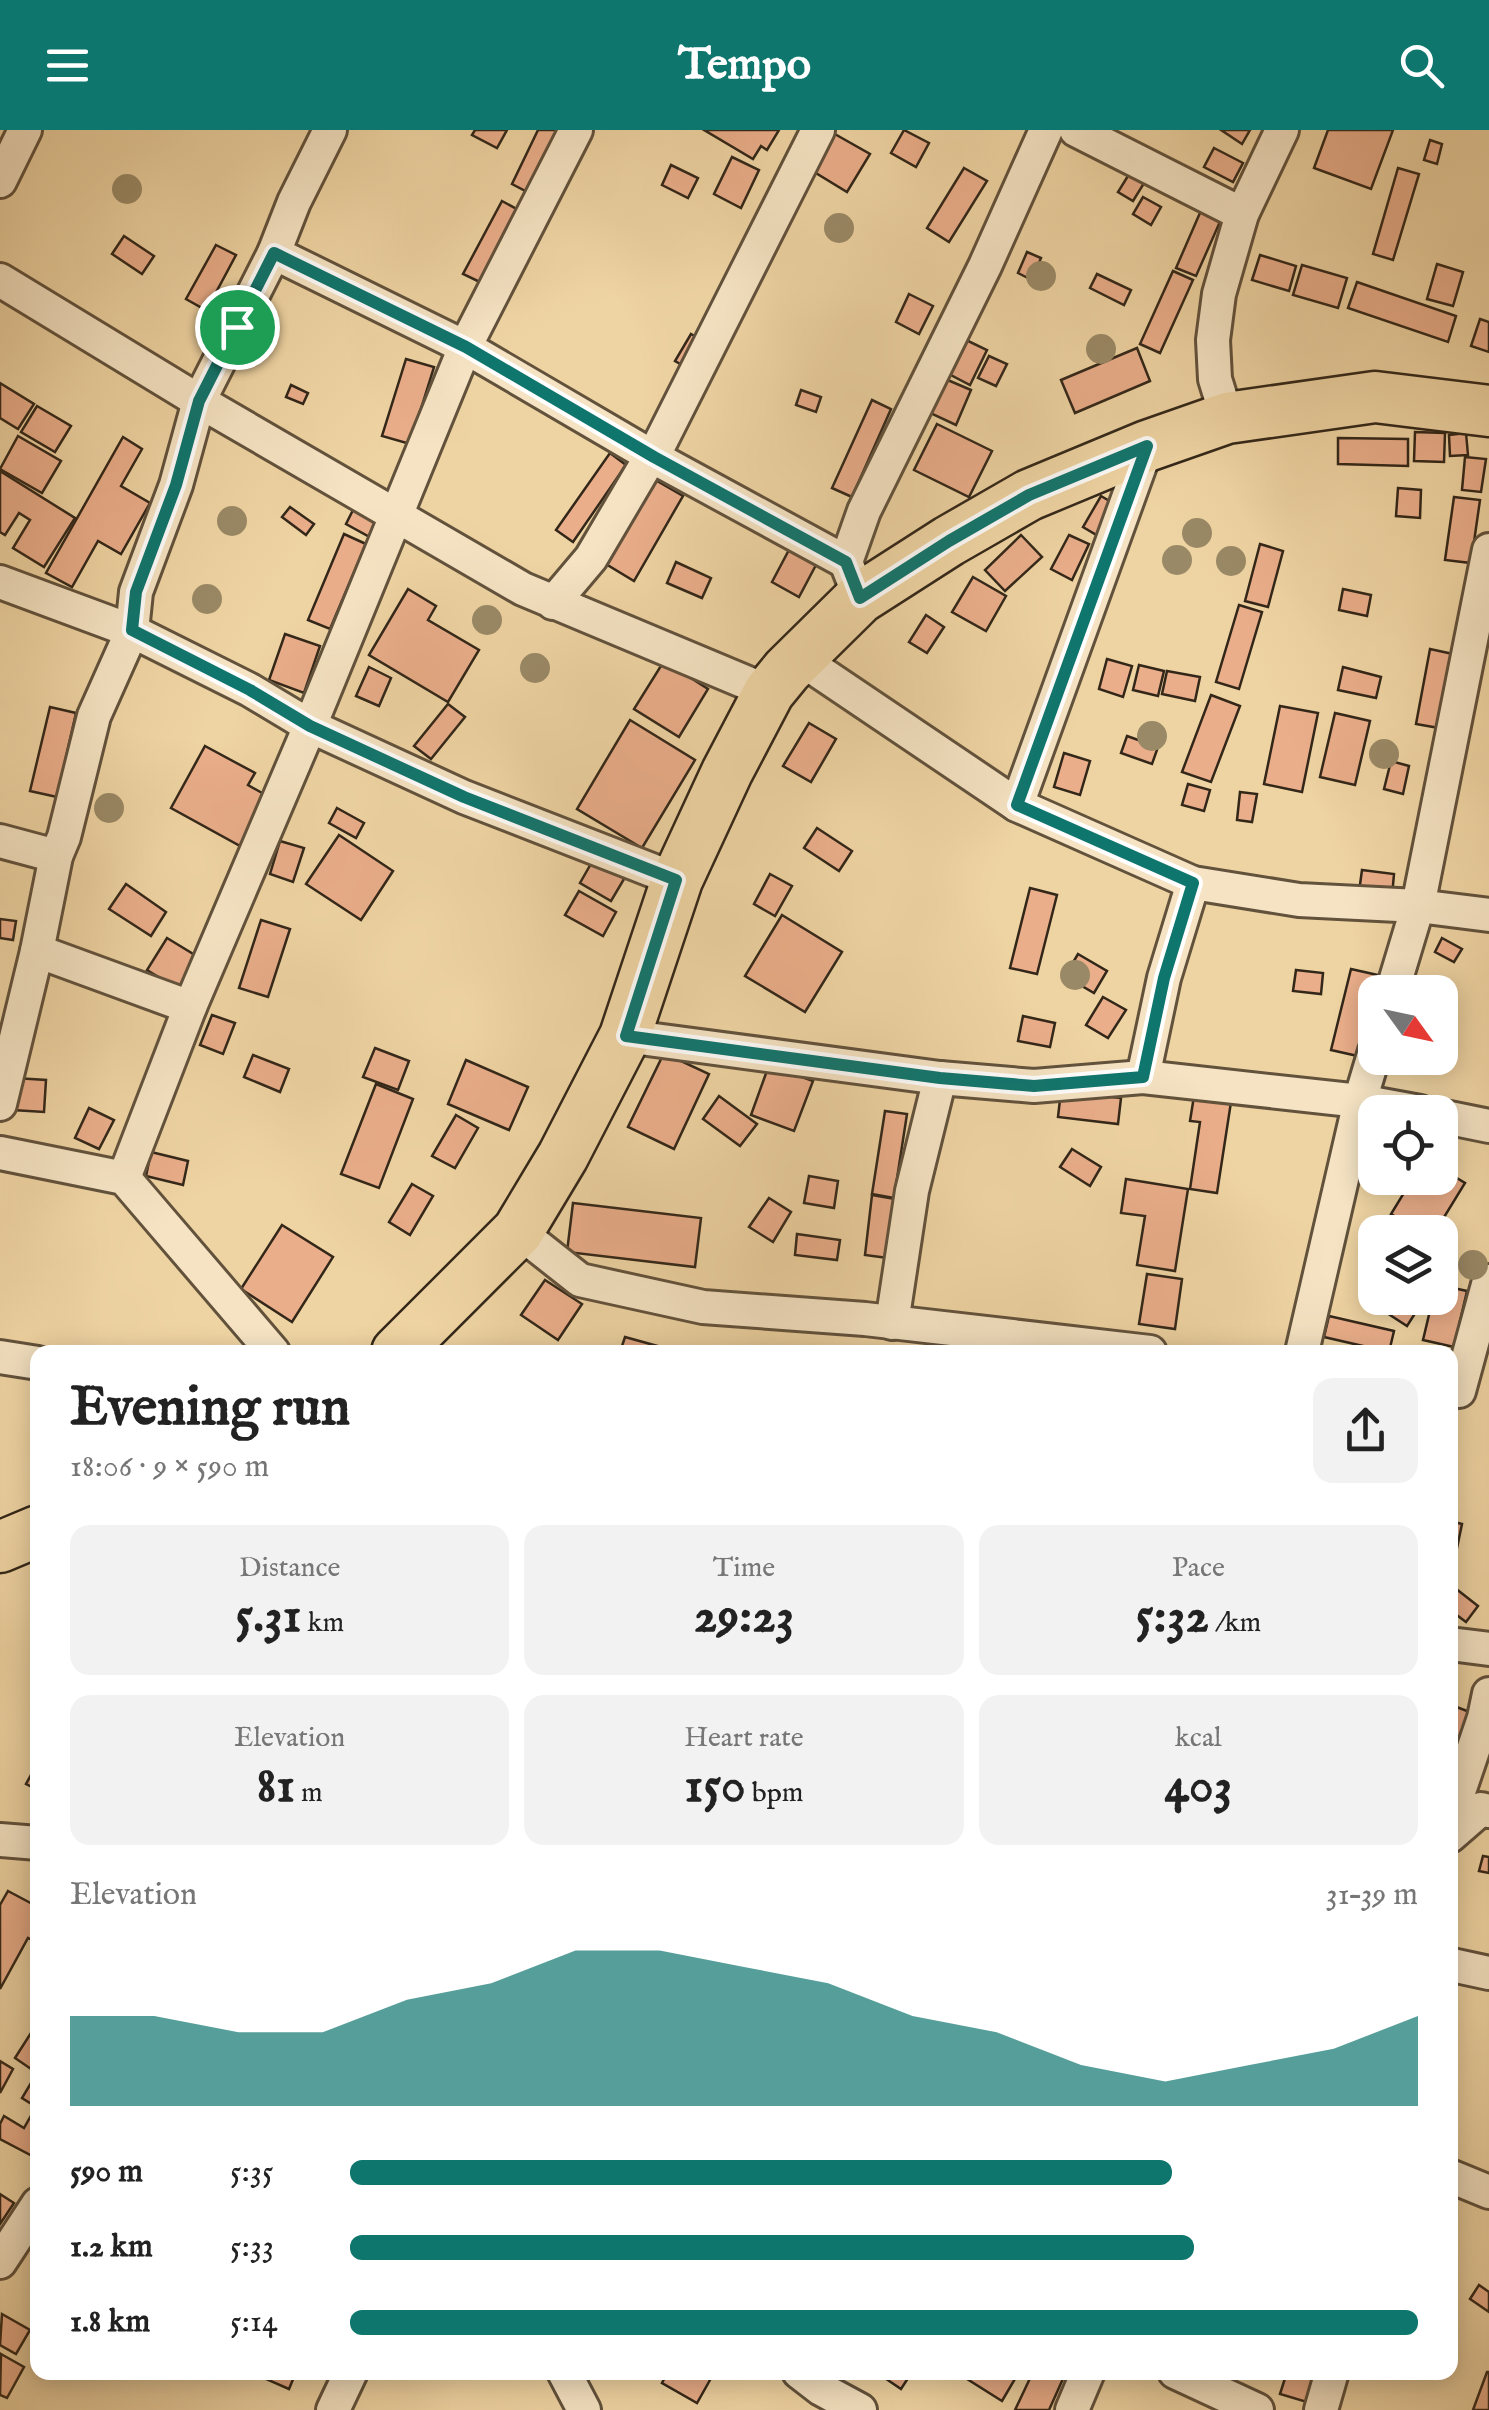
<!DOCTYPE html>
<html lang="en">
<head>
<meta charset="utf-8">
<style>
  body { margin:0; font-family:"IM FELL English",serif; background:#f2f2f2; color:#222; height:100vh; display:flex; flex-direction:column; font-size:38px; white-space:nowrap }
  * { box-sizing:border-box; margin:0 }
  p { font-size:32px; color:#767676 }
  .icon { flex:none; width:55px; height:55px; fill:none; stroke:currentColor; stroke-width:2; stroke-linecap:round; stroke-linejoin:round }
  .map { position:relative; flex:1; overflow:hidden }
  .drawer { position:absolute; left:30px; top:1215px; width:1428px; height:1035px; display:flex; flex-direction:column; background:#fff; border-radius:20px; box-shadow:0 5px 25px #0003 }
  .drawer>* { flex:none }
  .needle { width:65px; rotate:123deg }
  .tools { position:absolute; left:1358px; top:845px; display:grid; gap:20px }
  .tools a { display:grid; place-items:center; width:100px; height:100px; border-radius:20px; background:#fff; box-shadow:0 5px 25px #0003; font-size:50px }
  .pin { position:absolute; display:grid; place-items:center; width:85px; height:85px; color:#fff; margin:-42px; border:5px solid #fff; border-radius:50%; box-shadow:0 2px 10px #0007 }
  .round { display:grid; place-items:center; flex:none; width:105px; height:105px; border-radius:20px; background:#f2f2f2 }
  .head { display:flex; align-items:center; justify-content:space-between; height:170px; padding:0 40px }
  h1 { font-size:55px; font-weight:800; line-height:75px }
  .figures { display:grid; grid-template-columns:repeat(3,1fr); gap:15px; height:170px; padding:10px 40px }
  .figures div { display:grid; align-content:center; border-radius:20px; background:#f2f2f2; text-align:center }
  .figures b { font-size:50px; font-weight:800 }
  .figures small { font-size:28px; font-weight:400 }
  .figures p { font-size:28px }
  .chart { height:280px; padding:20px 40px }
  .chart p { display:flex; justify-content:space-between }
  .chart svg { width:100%; height:180px; margin-top:10px; fill:#0f766e; opacity:.7 }
  ul { padding:0 40px; list-style:none; font-size:32px }
  li { display:grid; grid-template-columns:160px 120px 1fr; align-items:center; height:75px }
  li i { height:25px; border-radius:12px; background:#0f766e }
  header { display:flex; justify-content:space-between; align-items:center; height:130px; padding:0 40px; background:#0f766e; color:#fff; font-size:45px; font-weight:800 }
  .map>svg:first-child { display:block }
</style>
</head>
<body>
<header><svg class="icon" aria-label="menu" viewBox="0 0 24 24"><path d="M4 6h16M4 12h16M4 18h16"/></svg>Tempo<svg class="icon" aria-label="search" viewBox="0 0 24 24"><circle cx="10" cy="10" r="6"/><path d="M15 15l6 6"/></svg></header>
<div class="map">
<svg width="1489" height="2280" viewBox="0 0 1489 2280">
  <rect width="100%" height="100%" fill="#efd4a3"/>
  <filter id="stains"><feTurbulence type="fractalNoise" baseFrequency=".002" numOctaves="4"/><feColorMatrix values="0 0 0 0 .2 0 0 0 0 .09 0 0 0 0 .02 0 0 0 .5 -.17"/></filter>
  <radialGradient id="worn" r=".72"><stop offset=".6" stop-color="#630" stop-opacity="0"/><stop offset="1" stop-color="#630" stop-opacity=".3"/></radialGradient>
  <g fill="#eaae8a" stroke="#332719" stroke-width="2.5">
    <path d="M475,0H507L497,18L472,5Z"/>
    <path d="M538,0H568L535,66L512,54Z"/>
    <path d="M704,0H779L767,20L761,16L753,29Z"/>
    <path d="M904,0L929,13L916,37L891,23Z"/>
    <path d="M1221,0H1250L1242,14Z"/>
    <path d="M1328,0H1393L1371,59L1314,38Z"/>
    <path d="M833,3L870,24L847,62L811,40Z"/>
    <path d="M1430,10L1442,14L1437,34L1424,30Z"/>
    <path d="M1214,18L1243,33L1233,52L1204,37Z"/>
    <path d="M732,27L759,40L741,78L714,64Z"/>
    <path d="M671,35L698,48L688,68L662,55Z"/>
    <path d="M964,38L987,51L949,112L927,98Z"/>
    <path d="M1398,38L1419,44L1393,130L1373,124Z"/>
    <path d="M1131,41L1146,50L1133,71L1118,62Z"/>
    <path d="M1143,67L1161,77L1151,95L1133,84Z"/>
    <path d="M502,71L522,82L484,154L463,144Z"/>
    <path d="M1203,76L1223,85L1196,146L1176,138Z"/>
    <path d="M124,106L154,126L142,144L112,124Z"/>
    <path d="M216,115L236,125L212,170L223,176L218,187L186,169Z"/>
    <path d="M1027,122L1041,128L1032,150L1018,143Z"/>
    <path d="M1260,125L1296,136L1289,161L1252,150Z"/>
    <path d="M1437,134L1463,142L1453,176L1427,169Z"/>
    <path d="M1302,135L1347,148L1338,178L1293,165Z"/>
    <path d="M1173,141L1193,150L1160,223L1140,214Z"/>
    <path d="M1097,144L1131,160L1124,175L1090,158Z"/>
    <path d="M1357,152L1456,186L1448,212L1348,178Z"/>
    <path d="M909,164L933,176L919,204L896,192Z"/>
    <path d="M1480,189L1489,192V222L1471,216Z"/>
    <path d="M691,204L708,213L693,241L675,231Z"/>
    <path d="M964,209L987,220L970,255L947,243Z"/>
    <path d="M1137,218L1150,251L1075,283L1061,250Z"/>
    <path d="M989,226L1007,234L996,256L978,248Z"/>
    <path d="M406,229L434,237L410,314L382,306Z"/>
    <path d="M943,248L971,260L956,295L928,282Z"/>
    <path d="M0,253L34,274L18,299L0,288Z"/>
    <path d="M291,255L308,263L303,274L286,267Z"/>
    <path d="M801,260L821,267L816,282L796,275Z"/>
    <path d="M872,270L891,279L852,367L832,358Z"/>
    <path d="M37,276L71,296L55,322L21,302Z"/>
    <path d="M937,294L992,321L969,367L914,340Z"/>
    <path d="M1415,302L1445,303L1444,332L1414,331Z"/>
    <path d="M1466,303L1468,325L1450,326L1449,305Z"/>
    <path d="M18,306L61,331L42,363L0,339Z"/>
    <path d="M123,307L142,319L121,356L150,373L121,424L98,411L72,457L46,443Z"/>
    <path d="M1338,308L1408,309V336L1338,334Z"/>
    <path d="M610,323L626,335L573,412L556,400Z"/>
    <path d="M1465,327L1486,329L1481,362L1462,360Z"/>
    <path d="M0,341L75,388L44,437L13,418L30,390L19,383L5,405L0,402Z"/>
    <path d="M645,344L683,366L634,451L596,428Z"/>
    <path d="M1398,358L1421,360L1420,388L1396,386Z"/>
    <path d="M1101,366L1123,379L1105,410L1083,397Z"/>
    <path d="M1454,367L1480,370L1471,433L1445,430Z"/>
    <path d="M356,374L388,392L377,411L346,394Z"/>
    <path d="M290,377L314,394L306,405L282,387Z"/>
    <path d="M344,404L366,414L330,499L308,490Z"/>
    <path d="M1021,405L1042,427L1005,461L985,440Z"/>
    <path d="M1069,405L1089,414L1072,450L1051,439Z"/>
    <path d="M1260,414L1283,421L1268,477L1245,471Z"/>
    <path d="M790,418L817,433L799,467L772,452Z"/>
    <path d="M676,432L711,448L702,468L667,453Z"/>
    <path d="M973,447L1006,466L986,501L952,482Z"/>
    <path d="M408,459L436,476L428,490L479,520L448,572L369,525Z"/>
    <path d="M1343,459L1371,465L1367,486L1339,480Z"/>
    <path d="M1239,475L1262,482L1239,559L1216,552Z"/>
    <path d="M926,485L944,497L927,523L909,512Z"/>
    <path d="M285,504L320,516L304,563L269,550Z"/>
    <path d="M1430,519L1453,524L1439,598L1416,594Z"/>
    <path d="M1107,529L1132,536L1123,567L1099,559Z"/>
    <path d="M664,531L708,559L679,607L634,579Z"/>
    <path d="M1139,535L1164,541L1158,566L1133,560Z"/>
    <path d="M369,537L391,548L379,576L356,566Z"/>
    <path d="M1343,537L1381,547L1376,568L1338,560Z"/>
    <path d="M1167,541L1200,547L1195,571L1162,564Z"/>
    <path d="M1211,565L1240,576L1211,652L1182,642Z"/>
    <path d="M448,574L465,587L431,629L414,616Z"/>
    <path d="M1280,576L1318,583L1302,662L1264,654Z"/>
    <path d="M50,577L76,583L57,667L30,661Z"/>
    <path d="M1335,583L1370,591L1355,655L1320,647Z"/>
    <path d="M630,590L695,630L642,718L577,679Z"/>
    <path d="M809,593L836,609L811,652L783,636Z"/>
    <path d="M1127,606L1158,617L1152,634L1121,623Z"/>
    <path d="M205,616L255,643L248,655L269,667L242,717L171,678Z"/>
    <path d="M1064,623L1090,631L1080,665L1054,657Z"/>
    <path d="M1391,631L1409,636L1403,664L1384,659Z"/>
    <path d="M1188,654L1210,660L1204,681L1182,675Z"/>
    <path d="M1240,662L1257,664L1252,692L1237,690Z"/>
    <path d="M337,678L364,693L356,708L329,693Z"/>
    <path d="M817,698L852,721L839,741L804,718Z"/>
    <path d="M339,705L393,741L361,790L306,754Z"/>
    <path d="M280,711L304,718L293,752L270,744Z"/>
    <path d="M596,725L627,744L611,771L580,753Z"/>
    <path d="M1362,740L1394,744L1392,766L1359,762Z"/>
    <path d="M770,744L792,756L775,786L754,774Z"/>
    <path d="M126,754L166,782L151,806L109,779Z"/>
    <path d="M1030,758L1057,765L1037,844L1010,838Z"/>
    <path d="M579,761L616,782L603,806L565,785Z"/>
    <path d="M782,785L842,822L805,882L745,846Z"/>
    <path d="M0,789L16,791L13,810L0,808Z"/>
    <path d="M261,790L290,799L268,867L239,858Z"/>
    <path d="M167,808L203,830L183,862L147,840Z"/>
    <path d="M1442,808L1462,819L1454,832L1435,822Z"/>
    <path d="M1078,824L1107,841L1094,863L1065,846Z"/>
    <path d="M1351,839L1382,846L1378,862H1375V874L1362,927L1331,920Z"/>
    <path d="M1296,840L1323,843L1321,864L1293,861Z"/>
    <path d="M1103,867L1126,880L1108,908L1086,895Z"/>
    <path d="M212,885L235,893L223,924L200,915Z"/>
    <path d="M1023,886L1055,893L1050,917L1018,911Z"/>
    <path d="M375,918L409,931L398,960L363,947Z"/>
    <path d="M664,923L709,944L674,1019L628,997Z"/>
    <path d="M253,925L289,939L280,962L244,947Z"/>
    <path d="M466,930L528,957L509,1000L448,974Z"/>
    <path d="M769,935L813,951L794,1001L751,985Z"/>
    <path d="M15,948L46,950L44,982L13,980Z"/>
    <path d="M376,954L413,969L379,1058L341,1044Z"/>
    <path d="M1061,961L1121,968L1118,994L1058,987Z"/>
    <path d="M719,966L757,994L740,1016L703,989Z"/>
    <path d="M1194,966L1231,972L1217,1063L1190,1059L1200,992L1190,991Z"/>
    <path d="M89,978L114,990L99,1019L75,1008Z"/>
    <path d="M885,981L907,984L894,1068L872,1064Z"/>
    <path d="M456,985L478,998L455,1038L432,1026Z"/>
    <path d="M1072,1019L1101,1037L1090,1056L1060,1037Z"/>
    <path d="M151,1022L188,1031L183,1055L146,1046Z"/>
    <path d="M1440,1038L1465,1053L1435,1102H1421L1391,1084L1413,1048H1440Z"/>
    <path d="M809,1046L838,1051L834,1078L804,1073Z"/>
    <path d="M1126,1049L1188,1059L1175,1141L1137,1135L1145,1086L1121,1083Z"/>
    <path d="M412,1054L433,1066L410,1105L389,1092Z"/>
    <path d="M872,1065L895,1069L888,1128L865,1125Z"/>
    <path d="M769,1068L791,1082L773,1112L749,1097Z"/>
    <path d="M573,1073L701,1088L695,1137L567,1122Z"/>
    <path d="M282,1095L333,1127L292,1192L241,1159Z"/>
    <path d="M797,1104L840,1110L837,1130L795,1125Z"/>
    <path d="M1147,1144L1182,1149L1175,1199L1139,1194Z"/>
    <path d="M545,1150L582,1174L558,1210L521,1185Z"/>
    <path d="M1440,1155L1467,1161L1454,1217L1423,1210L1433,1168H1440Z"/>
    <path d="M1377,1168H1418L1423,1171L1407,1196L1373,1174Z"/>
    <path d="M1329,1186L1394,1201L1389,1222L1324,1207Z"/>
    <path d="M946,1205L969,1211L966,1222H941Z"/>
    <path d="M625,1207L661,1217L660,1222H620Z"/>
    <path d="M1450,1391L1462,1394L1457,1418L1450,1416Z"/>
    <path d="M1455,1458L1478,1476L1466,1492L1450,1480V1464Z"/>
    <path d="M1454,1576L1480,1586L1450,1655V1585Z"/>
    <path d="M38,1632V1660L26,1654Z"/>
    <path d="M1483,1726L1489,1727V1743L1479,1741Z"/>
    <path d="M8,1761L38,1777V1813L28,1808L0,1859V1775Z"/>
    <path d="M38,1892V1978L22,1968L37,1943L15,1928Z"/>
    <path d="M0,1931L13,1939L0,1963Z"/>
    <path d="M33,1982L38,1984V2029L0,2009V1994L4,1986L24,1998Z"/>
    <path d="M0,2064L14,2073L0,2094Z"/>
    <path d="M1479,2155L1489,2162V2182L1470,2169Z"/>
    <path d="M2,2184L30,2200L16,2224L0,2215Z"/>
    <path d="M1,2224L24,2237L7,2268L0,2265Z"/>
    <path d="M250,2242H296L289,2259Z"/>
    <path d="M668,2242H697L710,2250L697,2273L662,2253Z"/>
    <path d="M876,2242H912L901,2259Z"/>
    <path d="M956,2242H1019L1002,2271Z"/>
    <path d="M1033,2242H1066L1049,2280H1015Z"/>
    <path d="M1287,2242H1319L1310,2273L1280,2264Z"/>
    <path d="M1487,2242H1489V2280H1473Z"/>
  </g>
  <g fill="none" stroke-linecap="round" stroke-linejoin="round">
    <defs>
      <g id="minor">
        <path d="M1076,0L1242,84"/>
        <path d="M0,51L25,0"/>
        <path d="M274,123L465,217L653,327L846,432"/>
        <path d="M0,150L199,271L523,459L769,562"/>
        <path d="M1227,288L1215,249L1213,210L1219,164L1242,84L1282,0"/>
        <path d="M853,450L846,432L864,381L985,136L1046,0"/>
        <path d="M0,452L132,501L250,560L310,596L464,667L677,750"/>
        <path d="M553,473L591,428L644,338L653,327L818,0"/>
        <path d="M799,528L1017,675L1193,753L1299,770L1418,776L1489,785"/>
        <path d="M1017,675L1147,316"/>
        <path d="M0,711L56,726"/>
        <path d="M37,821L190,877"/>
        <path d="M1392,862L1418,776L1489,420"/>
        <path d="M625,906L940,948L1034,956L1143,947L1360,971L1420,982"/>
        <path d="M1143,947L1164,848L1193,753"/>
        <path d="M0,974L37,821L56,726L64,707L94,586L132,501L136,462L176,355L199,271L274,123L294,72L330,0"/>
        <path d="M1440,986L1489,996"/>
        <path d="M0,1023L124,1048L273,1222"/>
        <path d="M124,1048L190,877L310,596L465,217L576,0"/>
        <path d="M518,1101L580,1150L703,1177L865,1189L1150,1222"/>
        <path d="M892,1193L912,1061L940,948"/>
        <path d="M1302,1222L1360,971L1375,921"/>
        <path d="M0,1227L38,1233"/>
        <path d="M1459,1261L1489,1151"/>
        <path d="M1450,1514L1489,1519"/>
        <path d="M1450,1688L1484,1588L1489,1564"/>
        <path d="M1450,1706L1481,1679L1489,1681"/>
        <path d="M0,1710L38,1713"/>
        <path d="M1452,1835L1489,1843"/>
        <path d="M1450,2046L1489,2062"/>
        <path d="M0,2132L38,2074"/>
        <path d="M564,2242L584,2280"/>
        <path d="M799,2242L821,2259L860,2280"/>
        <path d="M1175,2242L1257,2280"/>
        <path d="M333,2280L351,2242"/>
        <path d="M1072,2280L1088,2242"/>
        <path d="M1321,2280L1332,2242"/>
      </g>
      <g id="primary">
        <path d="M397,1222L518,1101L563,1026L625,906L677,750L727,642L769,562L787,540L860,468L949,411L1029,365L1147,316L1227,288L1375,267L1489,281"/>
        <path d="M0,1417L38,1401"/>
      </g>
    </defs>
    <use href="#minor" stroke="#62523c" stroke-width="38"/>
    <use href="#primary" stroke="#332719" stroke-width="55"/>
    <use href="#minor" stroke="#f5e3c3" stroke-width="32"/>
    <use href="#primary" stroke="#efd4a3" stroke-width="50"/>
  </g>
  <g fill="#9a8966">
    <circle cx="127" cy="59" r="15"/>
    <circle cx="839" cy="98" r="15"/>
    <circle cx="1041" cy="146" r="15"/>
    <circle cx="1101" cy="219" r="15"/>
    <circle cx="232" cy="391" r="15"/>
    <circle cx="1197" cy="403" r="15"/>
    <circle cx="1177" cy="430" r="15"/>
    <circle cx="1231" cy="431" r="15"/>
    <circle cx="207" cy="469" r="15"/>
    <circle cx="487" cy="490" r="15"/>
    <circle cx="535" cy="538" r="15"/>
    <circle cx="1152" cy="606" r="15"/>
    <circle cx="1384" cy="624" r="15"/>
    <circle cx="109" cy="678" r="15"/>
    <circle cx="1075" cy="845" r="15"/>
    <circle cx="1473" cy="1135" r="15"/>
  </g>
  <g fill="none" stroke-linecap="round" stroke-linejoin="round">
    <defs>
      <path id="route" d="M274,123L466,217L654,327L846,432L860,468L949,411L1029,365L1147,316L1017,675L1193,753L1164,848L1143,947L1034,956L940,948L626,906L676,750L464,667L310,596L250,560L132,500L136,462L176,355L199,271Z"/>
    </defs>
    <use href="#route" stroke="#fff" stroke-width="20"/>
    <use href="#route" stroke="#0f766e" stroke-width="12"/>
  </g>
  <rect width="100%" height="100%" filter="url(#stains)"/>
  <rect width="100%" height="100%" fill="url(#worn)"/>
</svg>
<div class="tools">
<a><svg class="needle" viewBox="-14 -14 28 28"><path d="M0-13l5 13h-10z" fill="#e53935"/><path d="M0 13l5-13h-10z" fill="#767676"/></svg></a>
<a><svg class="icon" aria-label="locate" viewBox="0 0 24 24"><circle cx="12" cy="12" r="6"/><path d="M12 2v4M12 18v4M2 12h4M18 12h4"/></svg></a>
<a><svg class="icon" aria-label="layers" viewBox="0 0 24 24"><path d="M12 4l9 5-9 5-9-5zM3 14l9 5 9-5"/></svg></a>
</div>
<div class="pin" style="left:237px;top:197px;background:#1e9e55"><svg class="icon" aria-label="arrive" viewBox="0 0 24 24"><path d="M6 21V4h12l-3 4 3 4H6"/></svg></div>
<section class="drawer">
<div class="head"><div><h1>Evening run</h1><p>18:06 · 9 × 590 m</p></div><a class="round"><svg class="icon" aria-label="share" viewBox="0 0 24 24"><path d="M12 15V3M7 8l5-5 5 5M5 13v7h14v-7"/></svg></a></div>
<div class="figures">
<div><p>Distance</p><b>5.31<small> km</small></b></div>
<div><p>Time</p><b>29:23</b></div>
<div><p>Pace</p><b>5:32<small> /km</small></b></div>
</div>
<div class="figures">
<div><p>Elevation</p><b>81<small> m</small></b></div>
<div><p>Heart rate</p><b>150<small> bpm</small></b></div>
<div><p>kcal</p><b>403</b></div>
</div>
<div class="chart"><p><span>Elevation</span>31–39 m</p>
<svg viewBox="0 0 160 44" preserveAspectRatio="none"><path d="M0 44V22L10 22L20 26L30 26L40 18L50 14L60 6L70 6L80 10L90 14L100 22L110 26L120 34L130 38L140 34L150 30L160 22V44z"/></svg>
</div>
<ul>
<li><b>590 m</b>5:35<i style="width:77%"></i></li>
<li><b>1.2 km</b>5:33<i style="width:79%"></i></li>
<li><b>1.8 km</b>5:14<i style="width:100%"></i></li>
</ul>
</section>
</div>
</body>
</html>
